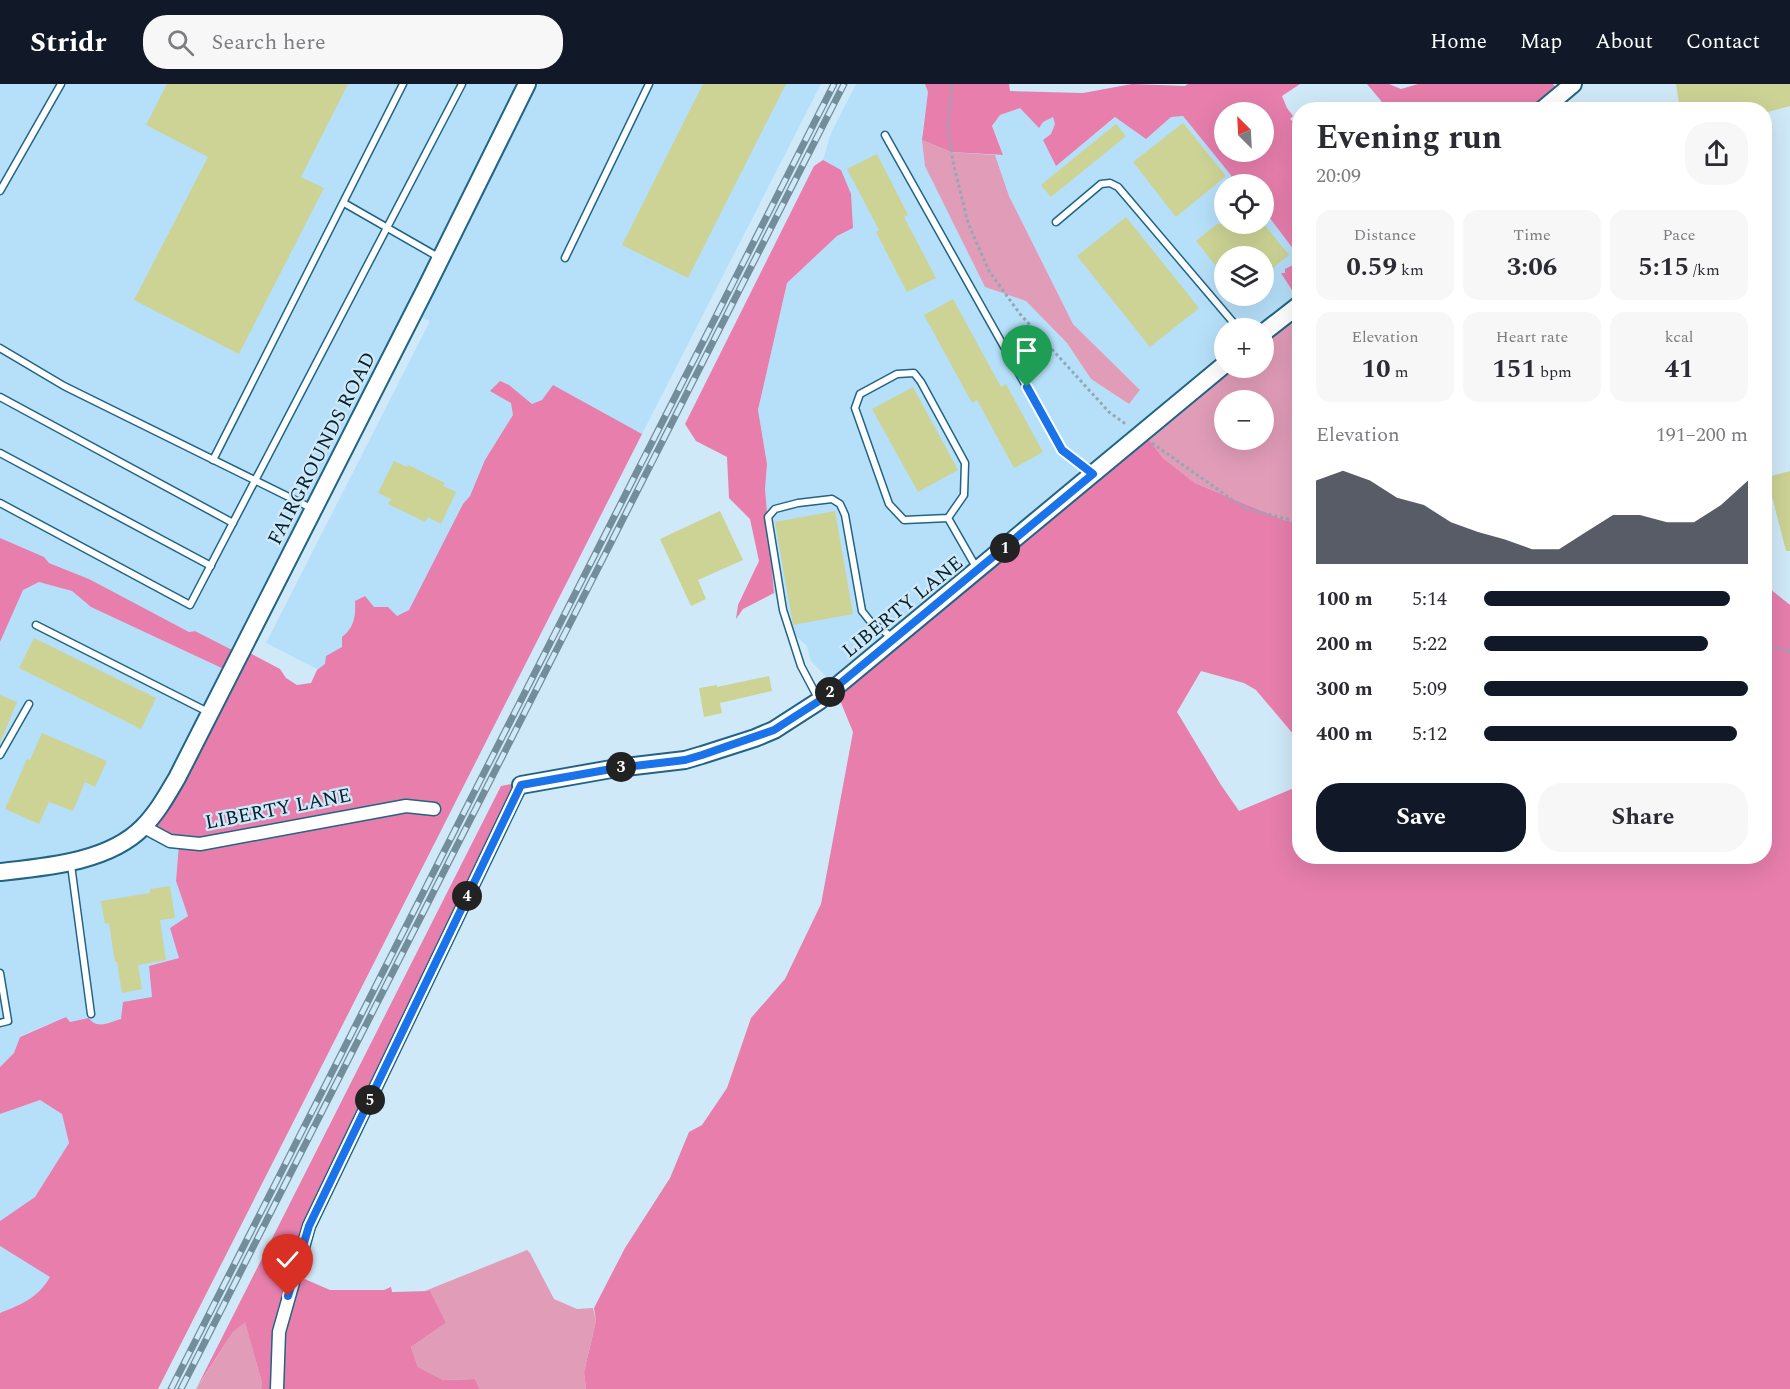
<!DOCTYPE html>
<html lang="en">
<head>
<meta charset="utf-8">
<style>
  body { margin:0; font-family:Spectral,serif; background:#f7f7f7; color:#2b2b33; height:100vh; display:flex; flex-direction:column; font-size:22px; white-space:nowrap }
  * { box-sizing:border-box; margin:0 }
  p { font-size:20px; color:#7c7c81 }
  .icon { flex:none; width:33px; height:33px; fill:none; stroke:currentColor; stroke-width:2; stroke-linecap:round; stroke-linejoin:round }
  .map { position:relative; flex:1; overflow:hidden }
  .drawer { position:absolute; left:1292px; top:18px; width:480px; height:762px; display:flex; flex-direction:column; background:#fff; border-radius:24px; box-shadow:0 6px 24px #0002 }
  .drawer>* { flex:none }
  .needle { width:39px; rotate:336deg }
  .fabs { position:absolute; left:1214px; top:18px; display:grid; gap:12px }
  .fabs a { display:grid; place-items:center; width:60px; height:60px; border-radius:50%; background:#fff; box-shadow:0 6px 24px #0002; font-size:30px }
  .pin { position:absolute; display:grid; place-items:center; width:51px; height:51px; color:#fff; margin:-62px -26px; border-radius:50% 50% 50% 0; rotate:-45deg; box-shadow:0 0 6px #0007 }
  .pin .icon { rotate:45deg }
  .km { position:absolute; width:30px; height:30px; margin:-15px; border-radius:50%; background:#222; color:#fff; font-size:16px; line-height:30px; text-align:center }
  .round { display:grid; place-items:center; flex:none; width:63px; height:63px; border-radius:24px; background:#f7f7f7 }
  .headline { display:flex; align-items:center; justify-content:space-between; height:102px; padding:0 24px }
  h1 { font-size:33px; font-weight:700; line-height:45px }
  .stats { display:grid; grid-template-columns:repeat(3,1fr); gap:9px; height:102px; padding:6px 24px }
  .stats div { display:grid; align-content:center; border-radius:15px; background:#f7f7f7; text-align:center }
  .stats b { font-size:26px; font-weight:700 }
  .stats small { font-size:16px; font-weight:400 }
  .stats p { font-size:16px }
  .chart { height:168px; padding:12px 24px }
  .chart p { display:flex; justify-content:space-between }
  .chart svg { width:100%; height:108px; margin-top:6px; fill:#111827; opacity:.7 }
  .cta { display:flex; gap:12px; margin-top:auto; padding:12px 24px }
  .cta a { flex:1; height:69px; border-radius:24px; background:#111827; color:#fff; font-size:24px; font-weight:700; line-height:69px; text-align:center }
  .cta a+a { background:#f7f7f7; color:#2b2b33 }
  ul { padding:0 24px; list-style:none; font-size:20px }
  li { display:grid; grid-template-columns:96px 72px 1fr; align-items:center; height:45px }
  li i { height:15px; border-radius:8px; background:#111827 }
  header { display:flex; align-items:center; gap:36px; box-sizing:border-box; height:84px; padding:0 30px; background:#111827; color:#fff }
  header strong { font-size:28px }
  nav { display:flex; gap:33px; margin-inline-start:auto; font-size:21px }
  .search { width:420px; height:54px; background:#f7f7f7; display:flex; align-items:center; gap:15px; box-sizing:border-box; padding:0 21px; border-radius:24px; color:#7c7c81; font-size:22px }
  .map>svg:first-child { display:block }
</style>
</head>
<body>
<header>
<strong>Stridr</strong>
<div class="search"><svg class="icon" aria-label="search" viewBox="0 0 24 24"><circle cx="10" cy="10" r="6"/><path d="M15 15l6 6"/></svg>Search here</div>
<nav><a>Home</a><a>Map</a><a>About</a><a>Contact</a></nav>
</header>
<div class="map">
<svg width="1790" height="1305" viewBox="0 0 1790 1305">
  <rect width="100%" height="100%" fill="#d0e9f8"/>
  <g fill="#b6e0f9" fill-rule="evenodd">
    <path d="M0,0H821L642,350L638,347L370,612L266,559L430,237L413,231L236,569L196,547L189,548L167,538L89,495L49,479L0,454Z"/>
    <path d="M856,0H925L928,8L922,51L985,203L1026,217L1067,259L1091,295L1129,320L1140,306L1073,240L1009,112L995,71L1003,70L992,43L1000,31L1020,24L1043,38L1053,33L1056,40L1051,50L1056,81L1116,33L1146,55L1171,33L1183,32L1230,90L1236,100H1224V140H1263V125L1294,165L1297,176L1293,181L1298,217L1263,244H1224V280L834,601L811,577L807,562L792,548L774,509L765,405L767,380L758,326L787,199L837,152L853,144L835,83L823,76L831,49ZM1224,172H1263V212H1224Z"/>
    <path d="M39,498L72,507L91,523L228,587L179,760L176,797L188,832L170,844L180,874L149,882L152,913L122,935L98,942L70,938L66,933L20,952L15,969L0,983V558L23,505Z"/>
    <path d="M40,1016L62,1030L69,1059L35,1113L0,1137V1030Z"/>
    <path d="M0,1162L51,1193L43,1206L24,1219L0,1229Z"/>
  </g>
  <g fill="#e19cb8" fill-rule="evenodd">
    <path d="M922,56L951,68L995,71L1009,112L1073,240L1140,306L1129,320L1091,295L1067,259L1026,217L985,203L925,82Z"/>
    <path d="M1299,217V439L1284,436L1195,399L1163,374L1144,349L1224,284H1263V248ZM1224,316H1263V356H1224Z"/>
    <path d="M527,1166L530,1169L554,1215L577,1225L593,1224L596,1237L584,1288L586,1305H480L475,1295L443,1296L418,1283L411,1263L446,1239L425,1207Z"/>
    <path d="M245,1237L262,1299L261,1305H196L233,1248Z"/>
  </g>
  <g fill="#e77eac" fill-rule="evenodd">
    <path d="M925,0H1009L1010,7L1083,9L1132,0L1185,2L1188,0H1300L1282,12L1287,24L1293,32L1290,35L1299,43V217L1281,189H1285V185L1293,181L1297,176L1294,166L1263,125V100H1236L1230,90L1183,32L1171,33L1146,55L1115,33L1056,82L1043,56L1051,50L1055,40L1053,33L1043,38L1039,44L1020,24L1000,31L992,42L1003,71L951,68L922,56L928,8ZM1224,28H1263V68H1224Z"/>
    <path d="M1367,0H1389L1401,5L1418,0H1553L1559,7L1540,25L1383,26L1382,18Z"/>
    <path d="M823,76L841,86L851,110L853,144L837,152L787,199L758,326L767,380L765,405L774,509L743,525L736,535L738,521L759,477L750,435L729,414L727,373L696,357L685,340L814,82Z"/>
    <path d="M500,297L509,301L532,320L542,316L553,301L642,350L158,1305H0V1229C22,1220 38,1214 50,1193L0,1162V1137L35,1113L69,1059L62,1030L40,1016L0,1030V983L14,969L20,953L66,933L70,938L89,934C97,946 110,938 121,935L123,918L152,913L149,882L179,874L170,844L188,832L176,797L179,760L149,746L228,587L91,523L72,507L39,498L23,506L0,558V454L44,473L49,479L89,495L189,548L195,547L236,568L242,565L280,585L286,594L297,601L311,599L317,586L325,580L326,572L342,563V553C354,544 356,532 355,517L365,512L374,523H388L397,532L409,526L463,420L470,412L485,376L513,331L511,319L490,307Z"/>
    <path d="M1144,349L1163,374L1195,399L1284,436L1299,439V657L1256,606L1244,599L1201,587L1177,628L1221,701L1239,727L1299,702V772H1764V500L1790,521V1305H586L584,1288L596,1237L594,1224L625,1164L670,1094L689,1048L702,1041L727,1004L751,934L785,895L821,820L853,648L837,609Z"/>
    <path d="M512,700L515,708L293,1190L330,1206H384L391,1203L392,1208L430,1207L446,1239L411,1263L418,1283L443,1296L475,1295L480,1305H261L262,1299L245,1238L233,1248L197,1303L501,702Z"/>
  </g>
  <g fill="#ccd394">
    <path d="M167,0H348L301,93L324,104L239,270L134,216L208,73L146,41Z"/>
    <path d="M703,0H786L688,194L622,161Z"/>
    <path d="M1676,0H1790V22L1764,29V26H1680Z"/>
    <path d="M1183,39L1226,92L1176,133L1133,78Z"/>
    <path d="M1116,40L1126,52L1051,113L1041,101Z"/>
    <path d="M877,70L908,131L904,133L936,194L907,208L876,148L879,146L847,85Z"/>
    <path d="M1126,133L1199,224L1150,263L1077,172Z"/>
    <path d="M1217,140H1264L1289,171L1263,192V172H1224V192L1196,157Z"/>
    <path d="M953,215L1001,303L1006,300L1043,368L1014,384L977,316L972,319L924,231Z"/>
    <path d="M913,303L958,386L918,408L872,325Z"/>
    <path d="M394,377L407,383L408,381L445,399L443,402L456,408L441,440L428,433L425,438L388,420L391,415L378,409Z"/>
    <path d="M1790,387V467H1786L1767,393Z"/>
    <path d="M720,427L743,476L698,496L706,515L691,522L660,455Z"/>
    <path d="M835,427L853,530L793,541L775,438Z"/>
    <path d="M34,554L156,614L141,645L19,584Z"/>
    <path d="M769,592L772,607L720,619L722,629L704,633L699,604L717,601V603Z"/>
    <path d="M0,611L17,618L0,659Z"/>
    <path d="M42,649L107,677L95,703L85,698L73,727L49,718L39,740L5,725L27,675L30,676Z"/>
    <path d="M170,802L175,834L160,836L166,876L138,881L142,905L122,909L117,878H115L109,839L105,840L101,817L150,809V805Z"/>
  </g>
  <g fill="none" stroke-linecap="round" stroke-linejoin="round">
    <defs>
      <g id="lane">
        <path d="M885,51L1062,366L1092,390"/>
        <path d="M0,107L61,0"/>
        <path d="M344,119L440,174"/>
        <path d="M1056,138L1101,100L1110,99L1118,103L1238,244"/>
        <path d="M565,174L649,0"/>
        <path d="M0,264L64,302L311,424"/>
        <path d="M0,313L233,439"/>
        <path d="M0,369L211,482"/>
        <path d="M213,376L403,0"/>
        <path d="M0,419L190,521L462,0"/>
        <path d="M948,434L964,411L965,379L921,298L914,289L897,290L860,310L855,324L889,420L904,436L948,434L976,483"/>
        <path d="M36,541L210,629"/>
        <path d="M819,616L801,582L783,526L768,433L775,425L798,419L832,415L840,420L845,431L862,527L870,537L893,554"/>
        <path d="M0,671L29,620"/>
        <path d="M71,781L91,930"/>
        <path d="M0,889L8,937L0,939"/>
      </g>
      <g id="street">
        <path d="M144,743L170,757L200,760L406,722L434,725"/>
        <path d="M277,1305L279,1248L309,1142L521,701"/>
      </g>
      <g id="secondary">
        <path d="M1542,26L1573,0"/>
        <path d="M1263,249L1299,221"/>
        <path d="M521,701L617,684L685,676L702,671L755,654L774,646L819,617L1224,281"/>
        <path d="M0,788C46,783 109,778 143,743C157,729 167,711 177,694L427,202L527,0"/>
      </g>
    </defs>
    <use href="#lane" stroke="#216484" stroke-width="9"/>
    <use href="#street" stroke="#216484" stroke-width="15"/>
    <use href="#secondary" stroke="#216484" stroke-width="20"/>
    <g stroke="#8fa9b7" stroke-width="3" stroke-dasharray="3 3" stroke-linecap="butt">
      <path d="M952,0L948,43L953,78L968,139L989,187L1020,230L1109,328L1127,341"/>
      <path d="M1152,359L1244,424L1299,438"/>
      <path d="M1764,560L1790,567"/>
    </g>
    <use href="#lane" stroke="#fff" stroke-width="6"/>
    <use href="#street" stroke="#fff" stroke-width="12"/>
    <use href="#secondary" stroke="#fff" stroke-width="16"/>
    <defs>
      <g id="rail">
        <path d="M171,1305L834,0"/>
        <path d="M181,1305L844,0"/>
      </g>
    </defs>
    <use href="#rail" stroke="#738d9b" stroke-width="7"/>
    <use href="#rail" stroke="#d0e9f8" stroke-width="4.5" stroke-dasharray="14" stroke-linecap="butt"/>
  </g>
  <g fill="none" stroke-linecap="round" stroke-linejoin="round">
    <defs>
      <path id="route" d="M288,1212L309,1142L521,701L617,684L685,676L702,671L774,646L819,617L1093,390L1062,366L1027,303"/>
    </defs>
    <use href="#route" stroke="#fff" stroke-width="12"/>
    <use href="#route" stroke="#1a73e8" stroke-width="8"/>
  </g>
  <g text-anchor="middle" stroke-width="4.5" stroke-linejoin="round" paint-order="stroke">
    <g font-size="20" fill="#05202d" stroke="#d0e9f8">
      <text transform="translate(321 364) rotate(-63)" y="7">FAIRGROUNDS ROAD</text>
      <text transform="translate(902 522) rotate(-39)" y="7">LIBERTY LANE</text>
      <text transform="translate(278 724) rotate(-11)" y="7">LIBERTY LANE</text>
    </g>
  </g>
</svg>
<div class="fabs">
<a><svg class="needle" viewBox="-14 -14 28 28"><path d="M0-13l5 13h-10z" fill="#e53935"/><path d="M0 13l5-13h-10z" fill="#7c7c81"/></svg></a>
<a><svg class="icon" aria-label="locate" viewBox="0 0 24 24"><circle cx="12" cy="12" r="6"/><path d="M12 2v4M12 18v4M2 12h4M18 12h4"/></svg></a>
<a><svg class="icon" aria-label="layers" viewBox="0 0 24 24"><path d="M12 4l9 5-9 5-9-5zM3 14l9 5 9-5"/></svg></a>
<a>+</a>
<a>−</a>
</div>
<div class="pin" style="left:1027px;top:303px;background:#1e9e55"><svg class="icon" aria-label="arrive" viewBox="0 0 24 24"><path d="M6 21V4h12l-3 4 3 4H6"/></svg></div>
<div class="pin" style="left:288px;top:1212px;background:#d93025"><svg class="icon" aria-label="check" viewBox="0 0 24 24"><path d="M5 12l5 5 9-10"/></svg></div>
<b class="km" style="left:1005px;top:464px">1</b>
<b class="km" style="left:830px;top:608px">2</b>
<b class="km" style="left:621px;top:683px">3</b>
<b class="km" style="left:467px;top:812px">4</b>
<b class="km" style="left:370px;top:1016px">5</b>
<section class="drawer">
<div class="headline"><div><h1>Evening run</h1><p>20:09</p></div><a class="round"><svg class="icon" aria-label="share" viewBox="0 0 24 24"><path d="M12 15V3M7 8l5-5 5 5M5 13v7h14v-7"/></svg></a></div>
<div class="stats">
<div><p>Distance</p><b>0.59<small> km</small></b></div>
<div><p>Time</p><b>3:06</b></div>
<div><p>Pace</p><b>5:15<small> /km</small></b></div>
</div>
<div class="stats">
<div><p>Elevation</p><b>10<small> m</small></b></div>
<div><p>Heart rate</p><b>151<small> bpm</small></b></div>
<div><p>kcal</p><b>41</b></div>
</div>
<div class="chart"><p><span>Elevation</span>191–200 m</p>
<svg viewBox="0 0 160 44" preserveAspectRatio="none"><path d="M0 44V10L10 6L20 10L30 17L40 20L50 27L60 31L70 34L80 38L90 38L100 31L110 24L120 24L130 27L140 27L150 20L160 10V44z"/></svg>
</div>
<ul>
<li><b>100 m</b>5:14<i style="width:93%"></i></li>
<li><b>200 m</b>5:22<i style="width:85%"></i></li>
<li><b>300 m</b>5:09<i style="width:100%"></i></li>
<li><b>400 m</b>5:12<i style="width:96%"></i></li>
</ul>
<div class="cta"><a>Save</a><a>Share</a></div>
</section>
</div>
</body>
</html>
